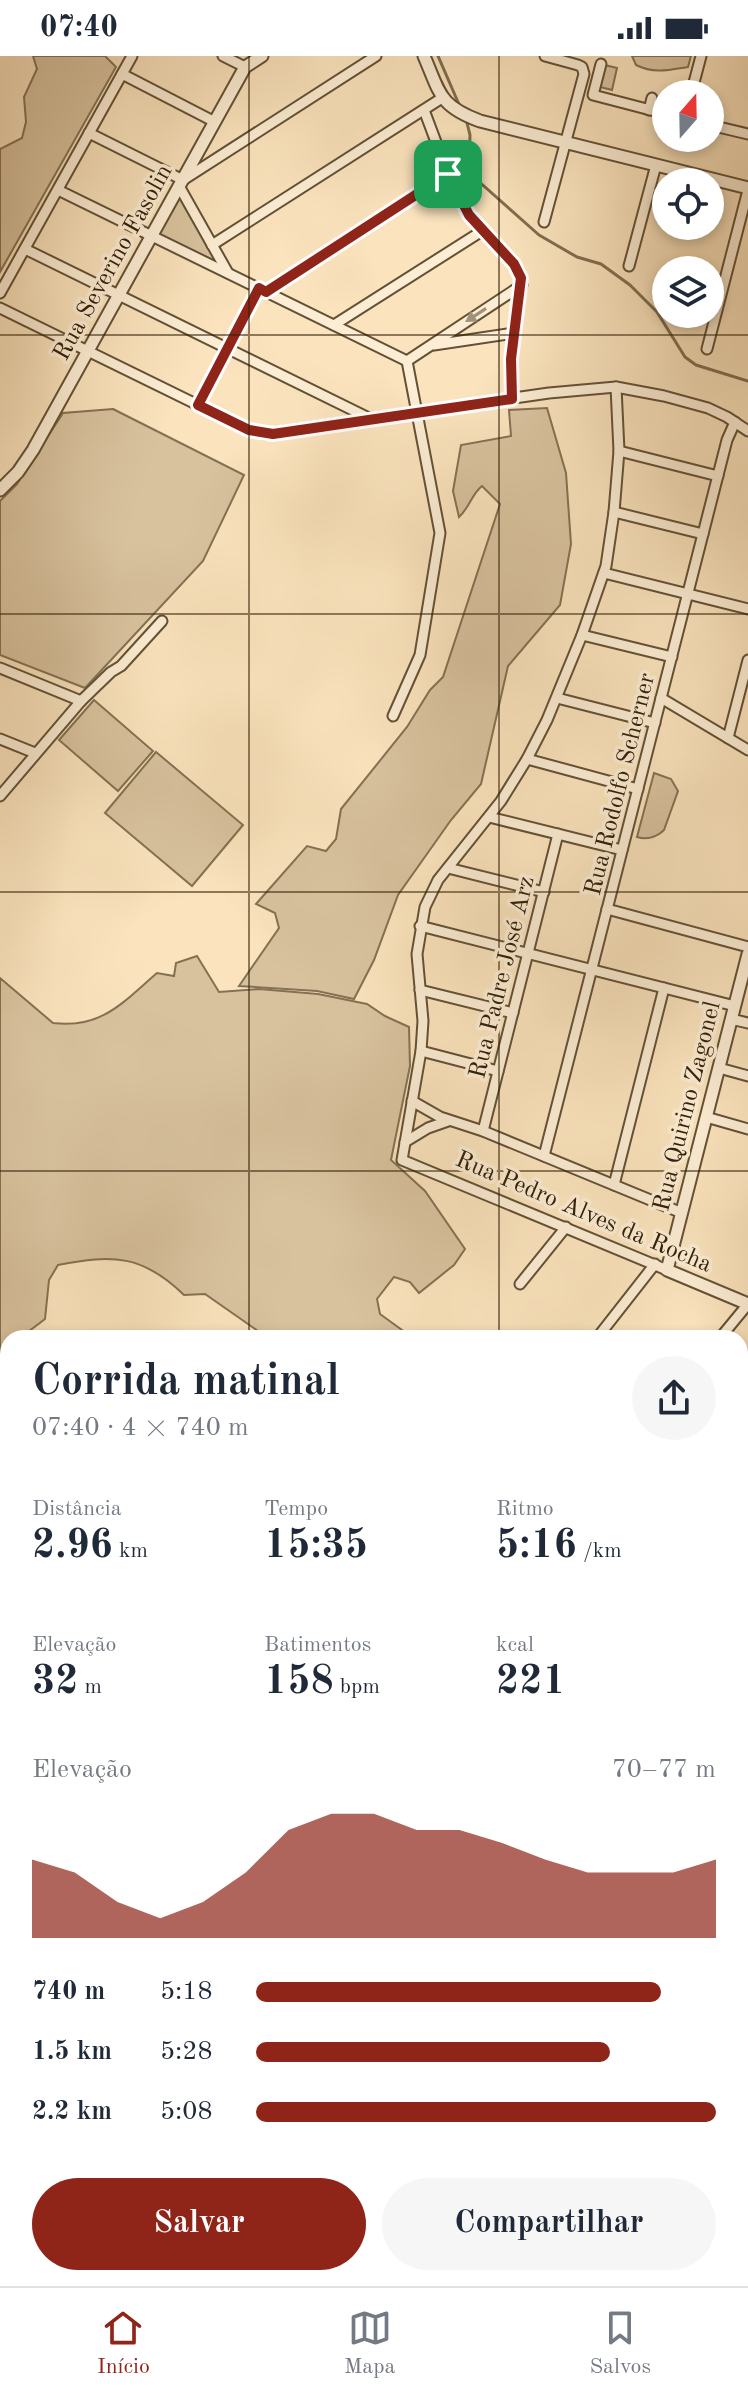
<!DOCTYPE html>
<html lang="pt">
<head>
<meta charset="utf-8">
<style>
  body { margin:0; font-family:"Old Standard TT",serif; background:#f6f6f7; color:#1f2937; height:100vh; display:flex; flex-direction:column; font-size:30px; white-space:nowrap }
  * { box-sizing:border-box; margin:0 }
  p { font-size:26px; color:#747a83 }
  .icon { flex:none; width:44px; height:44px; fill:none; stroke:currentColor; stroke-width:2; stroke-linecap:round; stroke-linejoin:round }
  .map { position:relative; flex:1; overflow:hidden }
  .sheet { position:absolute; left:0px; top:1274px; width:748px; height:956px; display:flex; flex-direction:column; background:#fff; border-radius:24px 24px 0 0; box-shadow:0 4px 12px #0003 }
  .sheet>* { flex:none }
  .needle { width:52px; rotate:20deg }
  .tools { position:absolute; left:652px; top:24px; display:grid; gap:16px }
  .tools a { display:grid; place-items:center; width:72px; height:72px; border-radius:50%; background:#fff; box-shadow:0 4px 12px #0003; font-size:40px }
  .pin { position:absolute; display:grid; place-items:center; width:68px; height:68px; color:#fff; margin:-34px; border-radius:16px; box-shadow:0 4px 12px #0006 }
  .round { display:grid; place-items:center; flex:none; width:84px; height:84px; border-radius:42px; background:#f6f6f7 }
  .headline { display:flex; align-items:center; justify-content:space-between; height:136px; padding:0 32px }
  h1 { font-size:44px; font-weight:800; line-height:60px }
  .stats { display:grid; grid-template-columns:repeat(3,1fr); gap:12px; height:136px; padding:8px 32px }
  .stats div { display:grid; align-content:center }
  .stats b { font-size:40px; font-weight:800 }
  .stats small { font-size:22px; font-weight:400 }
  .stats p { font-size:22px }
  .chart { height:224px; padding:16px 32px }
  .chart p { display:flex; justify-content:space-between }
  .chart svg { width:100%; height:144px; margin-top:8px; fill:#8f2418; opacity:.7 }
  .primary-button { display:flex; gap:16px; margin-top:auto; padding:16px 32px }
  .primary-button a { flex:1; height:92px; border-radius:48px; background:#8f2418; color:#fff; font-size:32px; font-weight:800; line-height:92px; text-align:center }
  .primary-button a+a { background:#f6f6f7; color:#1f2937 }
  ul { padding:0 32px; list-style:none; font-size:26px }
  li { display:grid; grid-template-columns:128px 96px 1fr; align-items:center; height:60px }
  li i { height:20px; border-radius:10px; background:#8f2418 }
  .status { display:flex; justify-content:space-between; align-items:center; height:56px; padding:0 40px; background:#fff; direction:ltr }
  .status svg { height:22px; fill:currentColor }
  .tab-bar { display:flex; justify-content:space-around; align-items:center; height:112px; border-top:2px solid #e0e1e3; background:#fff; font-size:22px; color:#747a83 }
  .tab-bar a { display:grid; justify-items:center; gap:4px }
  .tab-bar .on { color:#8f2418 }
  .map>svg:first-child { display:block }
</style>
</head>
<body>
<div class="status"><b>07:40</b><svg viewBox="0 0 49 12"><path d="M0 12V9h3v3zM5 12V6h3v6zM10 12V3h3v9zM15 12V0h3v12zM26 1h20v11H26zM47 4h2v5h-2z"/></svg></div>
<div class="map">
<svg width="748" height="2230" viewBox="0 0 748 2230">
  <rect width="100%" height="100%" fill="#fae3bd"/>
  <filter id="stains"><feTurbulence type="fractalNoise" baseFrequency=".0025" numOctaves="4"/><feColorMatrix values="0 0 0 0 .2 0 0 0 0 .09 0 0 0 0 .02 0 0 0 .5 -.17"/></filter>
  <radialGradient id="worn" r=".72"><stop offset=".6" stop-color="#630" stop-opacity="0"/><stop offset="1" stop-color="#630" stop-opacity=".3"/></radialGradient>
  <g fill="#d8c29e" stroke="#847153" stroke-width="2">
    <path d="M33,0H105L116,11L0,216V93L22,82L26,66L24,41L37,13Z"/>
    <path d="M632,0H691L688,11C669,14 654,18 636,9Z"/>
    <path d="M605,9L617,12L612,34L600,31Z"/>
    <path d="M179,136L222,213L155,179Z"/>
    <path d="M547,352L566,417L571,488L560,549L508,610L481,728L451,764L398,839L374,904L354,943L317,935L239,930L279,872L275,857L256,848L307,790L326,795L336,783L341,753L407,671L430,634L443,621L500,448L482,430C471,439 470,451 459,461L453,435L461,389L511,380L509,354Z"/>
    <path d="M113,353L244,419L203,505L85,632L0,599V445L17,428L63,357Z"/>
    <path d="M94,644L153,695L118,735L59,684Z"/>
    <path d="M156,696L243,769L192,830L105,757Z"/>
    <path d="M654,717L671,723L678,735L664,774C657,781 647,784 637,781Z"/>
    <path d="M197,900L219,936L259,933L318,938L367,948L385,960L409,971L410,1010L391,1104L425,1135L465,1193L454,1209L419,1237L410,1226L394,1221L377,1243L380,1258L413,1282H268L205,1238L184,1239C143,1199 113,1198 58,1209L49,1224L45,1263L20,1282H8V1296L0,1307V922L53,967C102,973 123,946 157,917L174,920L176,907Z"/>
    <path d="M740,1419L748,1425V1463L740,1458Z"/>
    <path d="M0,1677L8,1679V2222H138L135,2230H0Z"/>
    <path d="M748,2035V2230H659L661,2222H740V2044Z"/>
    <path d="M567,2222H614L621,2230H575Z"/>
  </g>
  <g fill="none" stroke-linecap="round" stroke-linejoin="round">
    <g stroke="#816d4f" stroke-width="3">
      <path d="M438,0L461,53"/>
      <path d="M466,63L470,79L469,114L476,123L539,179L577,201L601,208L630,229L657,256L685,301L696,309L748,325"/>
    </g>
    <defs>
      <g id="minor">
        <path d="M223,0L245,11"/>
        <path d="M601,8L593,39L666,58"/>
        <path d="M122,18L215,66"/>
        <path d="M691,38L701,0"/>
        <path d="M424,54L448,118L463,150L476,167L514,208L521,222L511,303L512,343"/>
        <path d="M649,54L652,42"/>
        <path d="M710,69L748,78"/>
        <path d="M89,77L183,124L376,0"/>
        <path d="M179,130L228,217"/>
        <path d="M58,134L407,305"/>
        <path d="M544,166L584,18L582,11L578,9L545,0"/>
        <path d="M212,189L442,42"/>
        <path d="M25,193L373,364"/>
        <path d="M629,210L656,109"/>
        <path d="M266,236L448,118"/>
        <path d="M0,237L132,0"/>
        <path d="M0,252L249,374L265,378L549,337L616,331L664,340L708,352L727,361L748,375"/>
        <path d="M334,269L482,175"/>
        <path d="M434,289L514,277"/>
        <path d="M707,293L748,134"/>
        <path d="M407,305L522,229"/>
        <path d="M616,331L619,395L614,456L606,510L582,579L547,664L527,703L501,745L438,824L425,851L417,898L423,965L421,995L402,1104L667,1214"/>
        <path d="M198,349L259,232"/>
        <path d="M619,395L718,420"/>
        <path d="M614,456L703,478"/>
        <path d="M604,517L748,553"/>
        <path d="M582,579L672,601"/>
        <path d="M0,612L81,645"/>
        <path d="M557,642L655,667"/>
        <path d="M661,642L748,694"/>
        <path d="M393,660L420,599L440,477L407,305"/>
        <path d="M728,682L748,604"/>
        <path d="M0,683L35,697"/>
        <path d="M527,703L638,733"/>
        <path d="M0,740L81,645L111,616L121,610L162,565"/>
        <path d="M489,761L622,794"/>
        <path d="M448,812L544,836"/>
        <path d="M607,853L748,891"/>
        <path d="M420,870L735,950"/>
        <path d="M420,934L513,957"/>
        <path d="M731,963L748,967"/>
        <path d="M421,995L498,1015"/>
        <path d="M719,1012L748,1020"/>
        <path d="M412,1045L440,1061L483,1075L682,1157"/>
        <path d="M706,1061L748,1073"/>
        <path d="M483,1075L558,778"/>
        <path d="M405,1086L428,1072L448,1065"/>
        <path d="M544,1100L727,384L735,366"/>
        <path d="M614,1129L664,932"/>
        <path d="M520,1228L566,1171"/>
        <path d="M597,1282L655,1208"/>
        <path d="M720,1282L748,1248"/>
        <path d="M745,1401L748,1397"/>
        <path d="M740,1644L748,1650"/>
        <path d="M289,2222L298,2230"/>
      </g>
      <g id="tertiary">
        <path d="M424,0C440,37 439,50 480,65L748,132"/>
        <path d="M0,434L18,416L33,394L245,11L262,0"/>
        <path d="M748,898L667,1214L748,1248"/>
        <path d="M740,1678H748"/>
      </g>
      <g id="secondary">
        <path d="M0,1562L8,1563"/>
        <path d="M0,1661L8,1662"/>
        <path d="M740,1775H748"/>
      </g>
      <g id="motorway">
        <path d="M0,1601L8,1602"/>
        <path d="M0,1622L8,1623"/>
        <path d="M740,1731L748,1732"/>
        <path d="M740,1754L748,1755"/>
      </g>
    </defs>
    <use href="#minor" stroke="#635135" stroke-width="13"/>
    <use href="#tertiary" stroke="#635135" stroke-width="15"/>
    <use href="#secondary" stroke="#312008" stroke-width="16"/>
    <use href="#motorway" stroke="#312008" stroke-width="20"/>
    <use href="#minor" stroke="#fcedd4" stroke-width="9"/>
    <use href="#tertiary" stroke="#fcedd4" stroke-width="11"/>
    <use href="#secondary" stroke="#fcedd4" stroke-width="12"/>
    <use href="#motorway" stroke="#fae3bd" stroke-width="16"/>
  </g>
  <defs><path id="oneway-solid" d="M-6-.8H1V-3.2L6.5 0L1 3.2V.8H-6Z" transform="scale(2)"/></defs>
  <use fill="#a19178" href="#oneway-solid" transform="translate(476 259) rotate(147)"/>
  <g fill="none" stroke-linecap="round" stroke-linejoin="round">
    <defs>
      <path id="route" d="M448,118L469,159L514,208L521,222L511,303L512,343L273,378L249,374L198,349L259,232L266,236Z"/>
    </defs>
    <use href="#route" stroke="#fff" stroke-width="16"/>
    <use href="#route" stroke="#8f2418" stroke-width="10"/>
  </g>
  <path fill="none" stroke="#312008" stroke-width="2" stroke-opacity="0.55" d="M249,0V1282M499,0V1282M0,279H748M0,558H748M0,836H748M0,1115H748M0,1394H8M740,1394H748M0,1672H8M740,1672H748M0,1951H8M740,1951H748M249,2222V2230M499,2222V2230"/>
  <g text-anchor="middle" stroke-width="7" stroke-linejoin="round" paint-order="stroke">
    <g font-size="24" fill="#312008" stroke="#fcedd4">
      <text transform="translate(112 206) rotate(-61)" y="8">Rua Severino Fasolin</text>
      <text transform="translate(619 728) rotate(-76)" y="8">Rua Rodolfo Scherner</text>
      <text transform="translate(501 921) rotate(-76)" y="8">Rua Padre José Arz</text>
      <text transform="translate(686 1050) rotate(-76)" y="8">Rua Quirino Zagonel</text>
      <text transform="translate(584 1155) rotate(23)" y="8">Rua Pedro Alves da Rocha</text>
    </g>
  </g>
  <rect width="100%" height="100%" filter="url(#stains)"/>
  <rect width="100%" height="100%" fill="url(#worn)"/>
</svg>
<div class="tools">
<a><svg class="needle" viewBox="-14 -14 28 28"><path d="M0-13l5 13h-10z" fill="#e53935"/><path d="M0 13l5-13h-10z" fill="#747a83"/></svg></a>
<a><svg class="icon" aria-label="locate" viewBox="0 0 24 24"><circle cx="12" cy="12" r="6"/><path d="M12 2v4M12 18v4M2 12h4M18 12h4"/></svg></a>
<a><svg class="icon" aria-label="layers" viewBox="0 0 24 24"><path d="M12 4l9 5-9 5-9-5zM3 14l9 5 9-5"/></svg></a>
</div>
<div class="pin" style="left:448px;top:118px;background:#1e9e55"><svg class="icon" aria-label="arrive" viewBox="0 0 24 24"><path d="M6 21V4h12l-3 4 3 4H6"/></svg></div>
<section class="sheet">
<div class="headline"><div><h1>Corrida matinal</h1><p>07:40 · 4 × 740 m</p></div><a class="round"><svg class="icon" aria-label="share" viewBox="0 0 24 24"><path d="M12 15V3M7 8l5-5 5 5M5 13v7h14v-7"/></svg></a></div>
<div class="stats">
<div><p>Distância</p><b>2.96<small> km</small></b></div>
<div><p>Tempo</p><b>15:35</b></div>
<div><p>Ritmo</p><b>5:16<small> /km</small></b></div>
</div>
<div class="stats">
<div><p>Elevação</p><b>32<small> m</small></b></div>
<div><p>Batimentos</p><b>158<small> bpm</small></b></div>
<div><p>kcal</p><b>221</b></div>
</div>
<div class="chart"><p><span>Elevação</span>70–77 m</p>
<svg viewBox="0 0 160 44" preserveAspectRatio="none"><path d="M0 44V20L10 24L20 33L30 38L40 33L50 24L60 11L70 6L80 6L90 11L100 11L110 15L120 20L130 24L140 24L150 24L160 20V44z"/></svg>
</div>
<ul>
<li><b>740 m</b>5:18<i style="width:88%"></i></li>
<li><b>1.5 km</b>5:28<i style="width:77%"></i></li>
<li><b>2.2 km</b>5:08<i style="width:100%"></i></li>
</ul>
<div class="primary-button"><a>Salvar</a><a>Compartilhar</a></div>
</section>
</div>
<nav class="tab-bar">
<a class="on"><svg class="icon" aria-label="home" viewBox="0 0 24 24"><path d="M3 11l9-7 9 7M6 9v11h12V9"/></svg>Início</a>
<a><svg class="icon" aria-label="map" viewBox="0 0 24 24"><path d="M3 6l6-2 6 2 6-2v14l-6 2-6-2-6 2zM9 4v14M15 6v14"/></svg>Mapa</a>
<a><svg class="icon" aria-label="saved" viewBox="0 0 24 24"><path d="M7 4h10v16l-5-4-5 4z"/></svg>Salvos</a>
</nav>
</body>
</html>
